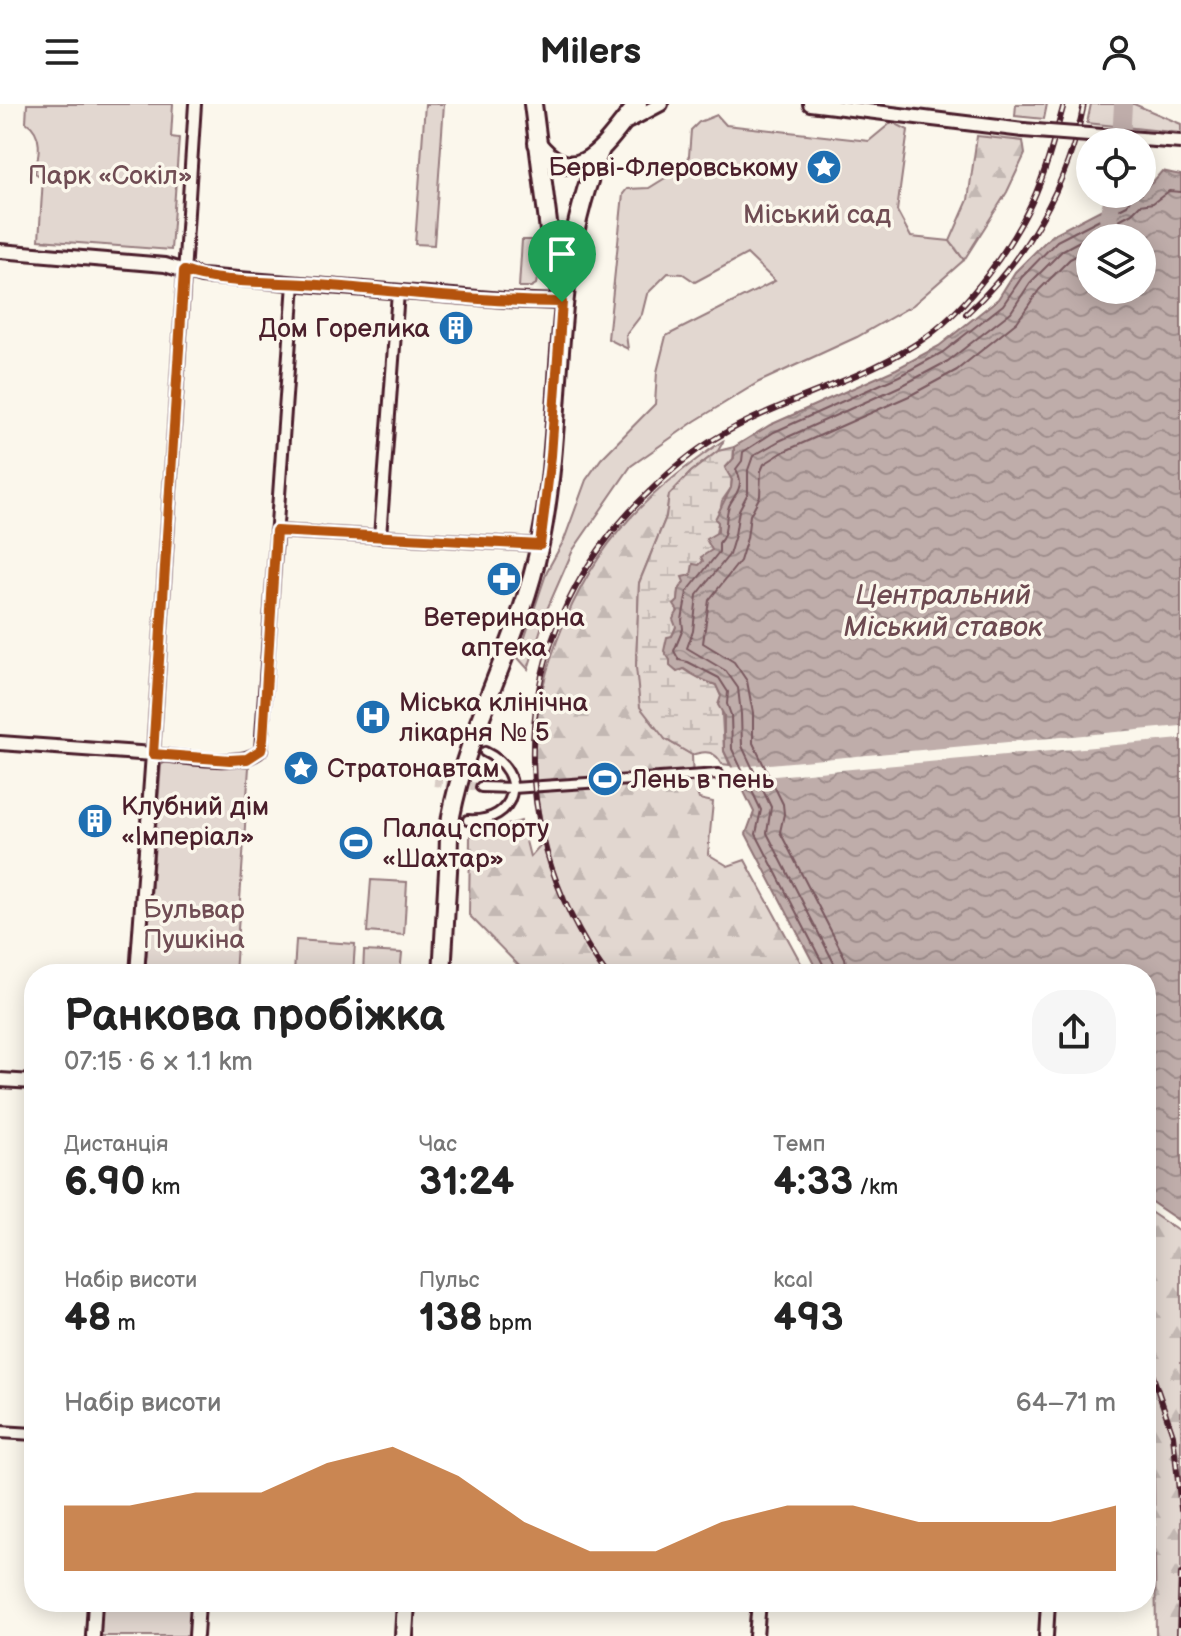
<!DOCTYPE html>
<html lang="uk">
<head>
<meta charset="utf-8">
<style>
  body { margin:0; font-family:"Balsamiq Sans",sans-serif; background:#f6f6f6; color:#222; height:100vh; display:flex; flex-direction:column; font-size:30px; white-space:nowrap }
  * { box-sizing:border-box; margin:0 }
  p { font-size:26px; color:#767676 }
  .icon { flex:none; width:44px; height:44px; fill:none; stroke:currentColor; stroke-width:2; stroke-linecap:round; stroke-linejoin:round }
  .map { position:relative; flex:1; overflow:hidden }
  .sheet { position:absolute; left:24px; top:860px; width:1132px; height:648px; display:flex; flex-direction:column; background:#fff; border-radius:32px; box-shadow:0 4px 20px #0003 }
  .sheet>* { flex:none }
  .tools { position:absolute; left:1076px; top:24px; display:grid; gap:16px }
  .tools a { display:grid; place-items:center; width:80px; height:80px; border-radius:50%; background:#fff; box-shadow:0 4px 20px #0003; font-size:40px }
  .pin { position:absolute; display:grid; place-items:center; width:68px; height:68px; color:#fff; margin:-82px -34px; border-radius:50% 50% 50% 0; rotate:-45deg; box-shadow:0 0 8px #0007 }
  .pin .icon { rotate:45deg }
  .round { display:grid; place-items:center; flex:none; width:84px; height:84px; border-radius:32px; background:#f6f6f6 }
  .head { display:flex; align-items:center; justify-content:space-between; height:136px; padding:0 40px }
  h1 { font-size:44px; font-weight:800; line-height:60px }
  .metrics { display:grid; grid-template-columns:repeat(3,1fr); gap:12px; height:136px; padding:8px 40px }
  .metrics div { display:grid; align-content:center }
  .metrics b { font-size:40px; font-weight:800 }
  .metrics small { font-size:22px; font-weight:400 }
  .metrics p { font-size:22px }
  .chart { height:224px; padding:16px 40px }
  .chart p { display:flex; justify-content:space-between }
  .chart svg { width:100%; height:144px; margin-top:8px; fill:#b45309; opacity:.7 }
  header { display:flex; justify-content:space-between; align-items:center; height:104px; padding:0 40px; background:#fff; font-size:36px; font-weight:800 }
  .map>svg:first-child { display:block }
</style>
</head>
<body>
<header><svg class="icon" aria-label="menu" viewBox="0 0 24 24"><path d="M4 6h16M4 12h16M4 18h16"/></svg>Milers<svg class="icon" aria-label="person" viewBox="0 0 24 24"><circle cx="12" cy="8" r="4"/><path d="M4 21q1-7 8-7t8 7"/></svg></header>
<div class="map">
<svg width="1181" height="1532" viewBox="0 0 1181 1532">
  <defs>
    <pattern id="forest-firs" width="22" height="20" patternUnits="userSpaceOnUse" patternTransform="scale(2)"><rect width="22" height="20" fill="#e2d7d0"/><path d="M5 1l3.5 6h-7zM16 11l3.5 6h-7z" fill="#c3b8b3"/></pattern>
    <pattern id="wetland-marsh" width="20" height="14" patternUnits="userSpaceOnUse" patternTransform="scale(2)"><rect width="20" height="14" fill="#e2d7d0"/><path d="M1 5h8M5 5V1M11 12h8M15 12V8" fill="none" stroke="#c3b8b3"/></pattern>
    <pattern id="water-waves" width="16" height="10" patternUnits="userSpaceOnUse" patternTransform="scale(2)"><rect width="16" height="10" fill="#bfadaa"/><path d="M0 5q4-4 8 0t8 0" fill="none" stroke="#9d8c8b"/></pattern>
  </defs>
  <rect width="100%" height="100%" fill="#fbf7ec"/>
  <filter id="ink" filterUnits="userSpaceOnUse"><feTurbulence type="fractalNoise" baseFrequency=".0125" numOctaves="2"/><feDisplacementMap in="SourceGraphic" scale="16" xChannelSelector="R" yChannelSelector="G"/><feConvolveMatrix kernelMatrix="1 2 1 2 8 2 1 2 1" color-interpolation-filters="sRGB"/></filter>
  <g filter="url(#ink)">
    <g fill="#e2d7d0" stroke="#967b7e" stroke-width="2">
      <path d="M27,0H173L171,33L179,34L171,146L39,136L43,74L35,69C39,51 44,30 26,18Z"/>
      <path d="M425,0H444L434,141L415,140Z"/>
      <path d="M1016,0H1047L1044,15L1015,12Z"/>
      <path d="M1091,0H1134L1181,20V29L1087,19Z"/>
      <path d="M717,11L726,21L869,37L892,18L908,26L897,107L911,133L950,137L964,156L913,201L857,233L759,278L695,317L631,362L573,446L548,503L528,565L518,554L547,467L564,436L586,376L601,355L655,300L657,268L666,232L775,177L747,150L695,178L683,170L668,169L647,190L642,210L626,231L628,245L608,235L623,90L627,85L649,84L678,66L689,52L691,26L699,18Z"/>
      <path d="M522,136H532L537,175L536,180L531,183H519Z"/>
      <path d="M167,657L249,663L235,870H145L161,661Z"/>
      <path d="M371,776L407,778L404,831L367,828Z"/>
      <path d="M296,836L355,840L353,870H294Z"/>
      <path d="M364,847L402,849L400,870H363Z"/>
      <path d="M101,1498H192L189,1532H99Z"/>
    </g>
    <g fill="url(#forest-firs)" stroke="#967b7e" stroke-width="2">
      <path d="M977,32L1023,37L1025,50L1007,88L964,156L950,137L968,96Z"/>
      <path d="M724,336L718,347L691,368L669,391L666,413L639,479L636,563L665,635L692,651L693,677L699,695L713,698L708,750L728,762L745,756L807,870H527L469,811L470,732L521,717L530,753L545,736C542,716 537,696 535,676C528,586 570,479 631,413C659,383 690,359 724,336Z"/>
      <path d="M1146,1105L1181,1129V1532H1156L1154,1369L1146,1331Z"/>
    </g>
    <path fill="url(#wetland-marsh)" stroke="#967b7e" stroke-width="2" d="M734,343L731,384L722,397L713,446L679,486L676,523L672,532C683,561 685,571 716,581L721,592L724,647L730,661L722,660C715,647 706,646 692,651L665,635L640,603L636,563L639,479L666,413L669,391L691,368L718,347Z"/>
    <path fill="url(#water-waves)" stroke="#907477" stroke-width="2" fill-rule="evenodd" d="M1162,67L1181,71V1118L1150,1097L1146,1091V870H819L746,730L754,708L724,647V611L718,601L721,592L716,581C704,577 694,572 684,565L677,568L670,562V556L664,547L667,533L672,532L676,523L673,515L678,507L674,501L678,497L679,486L684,478L682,473L691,471L693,460L699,461L703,457L701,453L712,446L706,435L718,428V418L715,415L731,384L732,376L725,364L734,354V343L770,321L896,265L939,242L998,195L1015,168L1052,131L1131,90H1142V84L1152,79ZM1090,134H1142V186H1090Z"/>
    <path fill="#fbf7ec" d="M1181,622V635L732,676L727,664Z"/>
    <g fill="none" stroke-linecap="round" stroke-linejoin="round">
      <g stroke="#79585e" stroke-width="2">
        <path d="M826,870L825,864L756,730L761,706L732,645L731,611L727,600L728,588L719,574L688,558L679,556L674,547L683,525L682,516L687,488L719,448V439C729,428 724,415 729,402C733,393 740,388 740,378C740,373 738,369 736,365L742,357L743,348L774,328L899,272L943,248L1003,201L1022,173L1057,137L1127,101L1133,90"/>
        <path d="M836,870L834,859L767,729L771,703L742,642L741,610L738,584L726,567L687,544L693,527L697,491L729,451L735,431L739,406L748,389V366L753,352L779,337L903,281L948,257L1011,208L1030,179L1063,146L1132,109L1140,101L1153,99L1169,87L1181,88"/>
        <path d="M848,870L845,854L780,728L784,710L783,700L753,639V609L747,577L734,558L703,539L709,496L740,457L747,434L750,411L760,392L761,367L764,360L785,347L909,292L957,266L1017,218L1039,186L1070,155L1090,145"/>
      </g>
      <g stroke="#bfadaa" stroke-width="18">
        <path d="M1121,38L1123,0"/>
        <path d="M1113,134L1108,113L1114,90"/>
      </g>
      <path stroke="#d8ccc5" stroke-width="8" stroke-dasharray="8 4" stroke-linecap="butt" d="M434,678L481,683"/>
      <defs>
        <g id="pedestrian">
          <path d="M481,683L513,684L718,670"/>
          <path d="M468,716C517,719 529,669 485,648"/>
        </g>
        <g id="minor">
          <path d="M195,0L153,650C177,652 244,665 261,646L294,179"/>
          <path d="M276,427L540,441"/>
          <path d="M380,433L398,188"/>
          <path d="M0,1328L34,1330"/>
        </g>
        <g id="tertiary">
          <path d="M810,0L1023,26"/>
          <path d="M629,17L661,0"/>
          <path d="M0,147L165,161L201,172L504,196L562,198"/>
          <path d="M0,639L153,650L137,870"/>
          <path d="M0,976L34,978"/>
          <path d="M93,1532L95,1498"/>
          <path d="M196,1532L198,1498"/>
          <path d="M756,1532L759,1498"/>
          <path d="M1046,1532L1048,1498"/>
        </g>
        <g id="primary">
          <path d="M533,0L554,166L561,192"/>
          <path d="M537,39C579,93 609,33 638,0"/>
          <path d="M442,870C444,836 446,801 448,767C449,749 448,730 451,712C469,619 521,534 540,440C567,309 547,171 601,45"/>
          <path d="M404,1532L406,1498"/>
        </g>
      </defs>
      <use href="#pedestrian" stroke="#4a1f2b" stroke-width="14"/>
      <use href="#minor" stroke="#4a1f2b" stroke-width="16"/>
      <use href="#tertiary" stroke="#4a1f2b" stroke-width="18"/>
      <use href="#primary" stroke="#4a1f2b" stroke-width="22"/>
      <use href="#pedestrian" stroke="#fbf7ec" stroke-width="8"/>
      <use href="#minor" stroke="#fbf7ec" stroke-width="10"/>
      <use href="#tertiary" stroke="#fbf7ec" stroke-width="12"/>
      <use href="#primary" stroke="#fbf7ec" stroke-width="16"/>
      <defs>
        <g id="rail">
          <path d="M966,210C1027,154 1068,81 1084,0"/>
          <path d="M606,870C495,714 511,519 650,387C670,367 692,348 716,334C782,294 868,276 929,231C969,202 1011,143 1032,98C1046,68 1055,32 1064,0"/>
          <path d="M1146,1252L1173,1331L1181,1405"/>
          <path d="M1179,1532L1181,1470"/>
        </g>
      </defs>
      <use href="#rail" stroke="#4a1f2b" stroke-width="6"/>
      <use href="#rail" stroke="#fbf7ec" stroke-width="3" stroke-dasharray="9" stroke-linecap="butt"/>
      <defs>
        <path id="tertiary-bridge" d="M1023,26L1181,38"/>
      </defs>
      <use href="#tertiary-bridge" stroke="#4a1f2b" stroke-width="18" stroke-linecap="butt"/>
      <use href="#tertiary-bridge" stroke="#fbf7ec" stroke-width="12"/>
    </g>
  </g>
  <g fill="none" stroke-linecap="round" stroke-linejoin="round" filter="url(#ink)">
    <defs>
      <path id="route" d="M184,167C214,179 271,178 305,180C391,186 476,198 562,198L551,352L540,441L276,427L263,635L261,646L247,655L230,656L153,650Z"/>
    </defs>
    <use href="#route" stroke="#fff" stroke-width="16"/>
    <use href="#route" stroke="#b45309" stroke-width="10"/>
  </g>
  <defs>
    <symbol id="sight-disc" viewBox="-11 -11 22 22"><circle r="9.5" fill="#1f6fb2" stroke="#fbf7ec"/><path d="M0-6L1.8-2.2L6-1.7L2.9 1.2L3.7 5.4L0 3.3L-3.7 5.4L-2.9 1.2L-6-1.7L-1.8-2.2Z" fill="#fff"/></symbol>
    <symbol id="building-disc" viewBox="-11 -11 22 22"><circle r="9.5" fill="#1f6fb2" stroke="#fbf7ec"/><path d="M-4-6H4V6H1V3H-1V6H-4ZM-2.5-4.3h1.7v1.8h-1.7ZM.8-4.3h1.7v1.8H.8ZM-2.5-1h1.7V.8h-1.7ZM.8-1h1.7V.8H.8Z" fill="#fff"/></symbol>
    <symbol id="pharmacy-disc" viewBox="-11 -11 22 22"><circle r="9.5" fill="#1f6fb2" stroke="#fbf7ec"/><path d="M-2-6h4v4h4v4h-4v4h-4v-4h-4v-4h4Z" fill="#fff"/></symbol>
    <symbol id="hospital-disc" viewBox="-11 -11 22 22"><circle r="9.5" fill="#1f6fb2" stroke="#fbf7ec"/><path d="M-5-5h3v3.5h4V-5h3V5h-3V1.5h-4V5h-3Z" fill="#fff"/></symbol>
    <symbol id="stadium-disc" viewBox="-11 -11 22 22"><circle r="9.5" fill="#1f6fb2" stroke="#fbf7ec"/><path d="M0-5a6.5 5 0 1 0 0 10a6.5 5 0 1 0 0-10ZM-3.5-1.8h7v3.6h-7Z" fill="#fff"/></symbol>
  </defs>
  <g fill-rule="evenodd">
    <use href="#sight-disc" x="804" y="43" width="40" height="40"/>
    <use href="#building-disc" x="436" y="204" width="40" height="40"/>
    <use href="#pharmacy-disc" x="484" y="455" width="40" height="40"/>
    <use href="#hospital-disc" x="353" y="593" width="40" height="40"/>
    <use href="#sight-disc" x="281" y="644" width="40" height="40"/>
    <use href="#stadium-disc" x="585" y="655" width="40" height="40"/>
    <use href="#building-disc" x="75" y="697" width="40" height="40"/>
    <use href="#stadium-disc" x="336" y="719" width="40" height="40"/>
  </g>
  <g text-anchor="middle" stroke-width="7" stroke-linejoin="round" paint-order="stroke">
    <g font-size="26" fill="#4a1f2b" stroke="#fbf7ec" text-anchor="start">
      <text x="798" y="72" text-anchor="end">Берві-Флеровському</text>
      <text x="430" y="233" text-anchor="end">Дом Горелика</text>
      <text x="504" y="522" text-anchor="middle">Ветеринарна<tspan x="504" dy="30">аптека</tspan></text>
      <text x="399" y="607">Міська клінічна<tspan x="399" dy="30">лікарня № 5</tspan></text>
      <text x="327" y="673">Стратонавтам</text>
      <text x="631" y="684">Лень в пень</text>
      <text x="121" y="711">Клубний дім<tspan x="121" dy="30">«Імперіал»</tspan></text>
      <text x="382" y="733">Палац спорту<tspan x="382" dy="30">«Шахтар»</tspan></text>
    </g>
    <g font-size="26" fill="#704d54" stroke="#fbf7ec">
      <text x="110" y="80">Парк «Сокіл»</text>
      <text x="817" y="119">Міський сад</text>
      <text x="194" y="814">Бульвар<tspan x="194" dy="30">Пушкіна</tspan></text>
    </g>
    <g font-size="28" font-style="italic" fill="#6d4a51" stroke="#fbf7ec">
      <text x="943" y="500">Центральний<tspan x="943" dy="32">Міський ставок</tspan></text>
    </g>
  </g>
</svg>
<div class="tools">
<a><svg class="icon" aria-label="locate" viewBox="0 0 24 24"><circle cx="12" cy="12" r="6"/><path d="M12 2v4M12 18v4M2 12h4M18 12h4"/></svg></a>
<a><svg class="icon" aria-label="layers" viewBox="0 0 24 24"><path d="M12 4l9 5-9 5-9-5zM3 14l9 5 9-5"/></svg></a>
</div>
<div class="pin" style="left:562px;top:198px;background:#1e9e55"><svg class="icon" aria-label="arrive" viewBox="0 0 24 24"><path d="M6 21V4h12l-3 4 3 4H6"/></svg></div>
<section class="sheet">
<div class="head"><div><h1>Ранкова пробіжка</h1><p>07:15 · 6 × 1.1 km</p></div><a class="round"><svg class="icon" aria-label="share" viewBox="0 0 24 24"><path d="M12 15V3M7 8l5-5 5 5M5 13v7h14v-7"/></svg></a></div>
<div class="metrics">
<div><p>Дистанція</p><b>6.90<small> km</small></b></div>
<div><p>Час</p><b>31:24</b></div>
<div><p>Темп</p><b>4:33<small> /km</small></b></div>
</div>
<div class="metrics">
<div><p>Набір висоти</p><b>48<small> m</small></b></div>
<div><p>Пульс</p><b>138<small> bpm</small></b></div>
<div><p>kcal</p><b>493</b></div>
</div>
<div class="chart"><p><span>Набір висоти</span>64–71 m</p>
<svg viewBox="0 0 160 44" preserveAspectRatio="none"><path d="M0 44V24L10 24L20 20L30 20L40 11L50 6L60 15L70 29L80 38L90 38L100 29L110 24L120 24L130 29L140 29L150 29L160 24V44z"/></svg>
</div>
</section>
</div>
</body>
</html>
